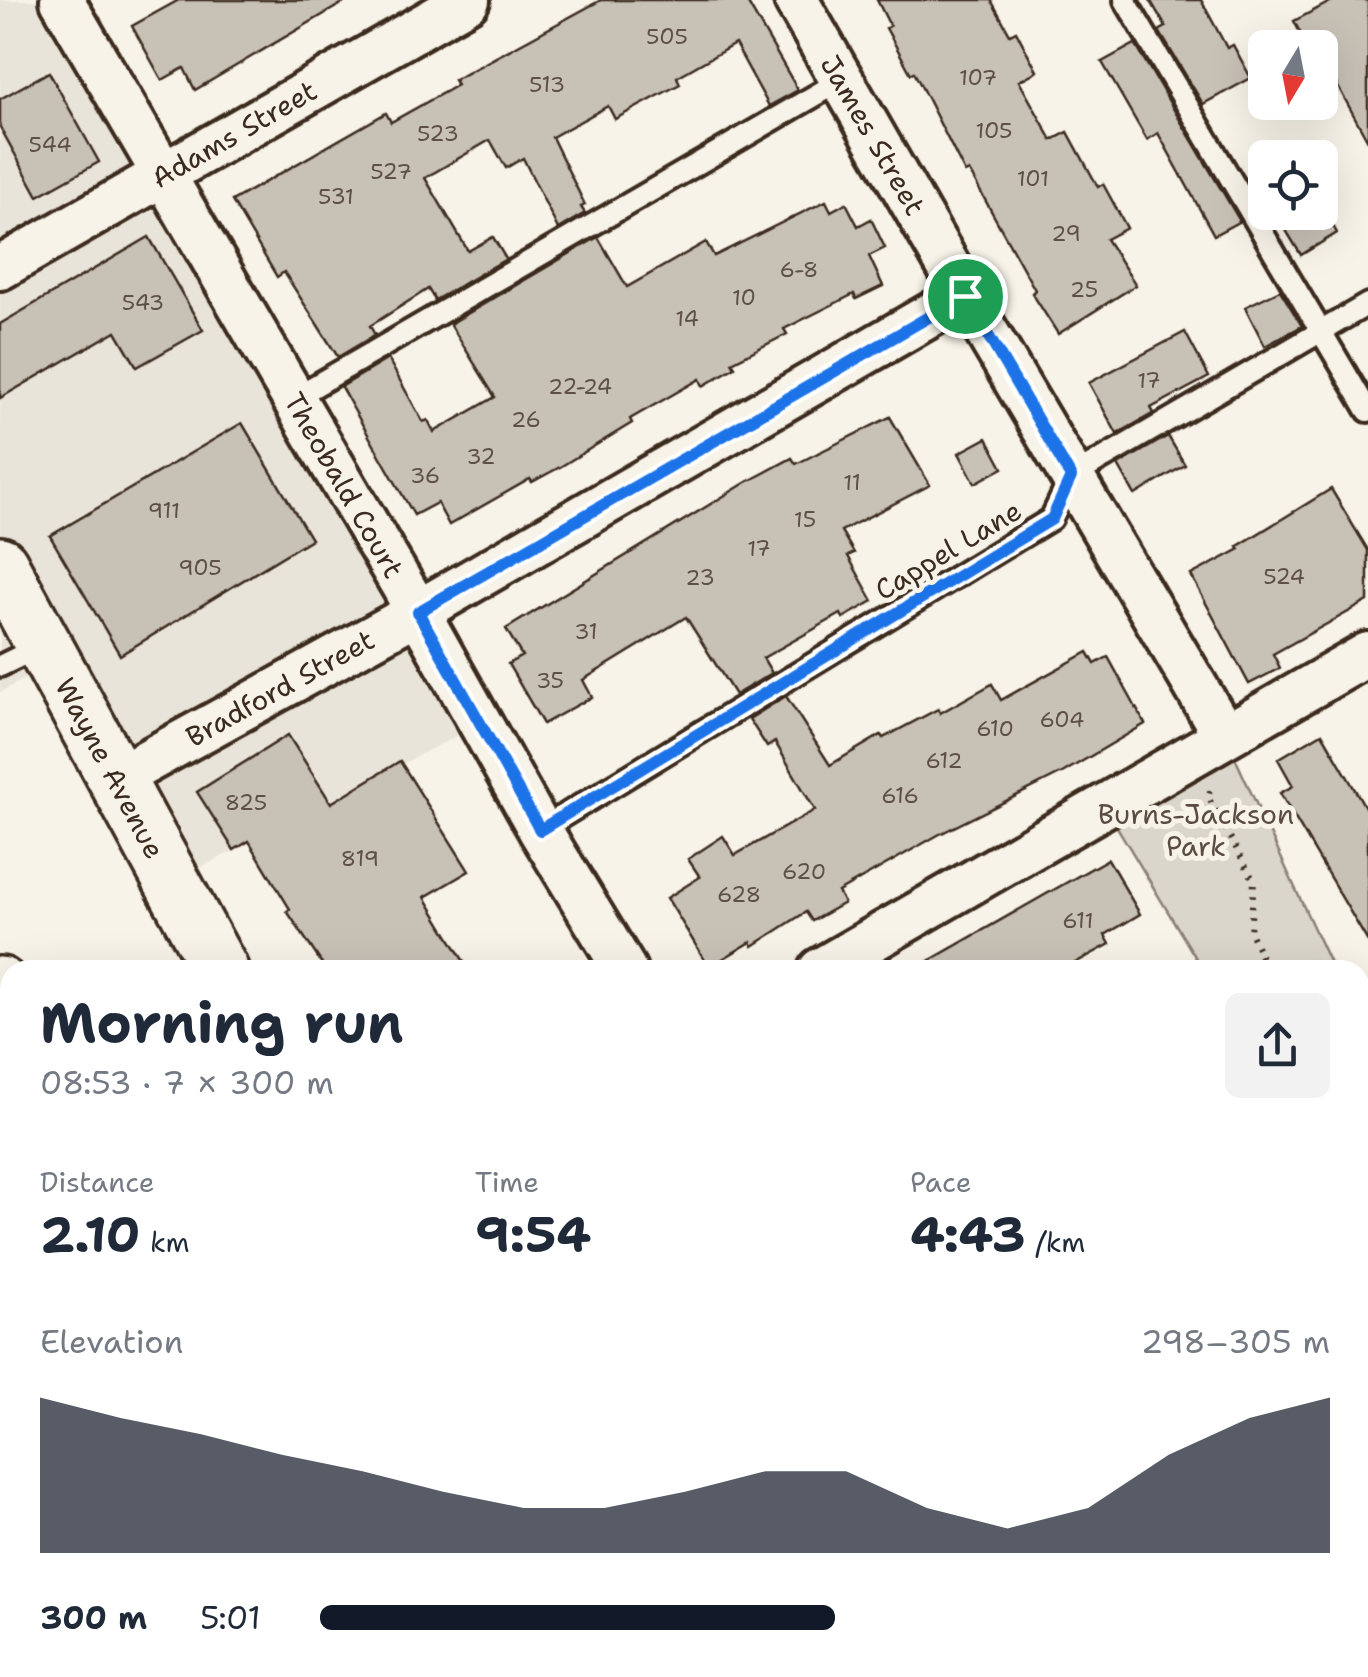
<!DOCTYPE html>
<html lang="en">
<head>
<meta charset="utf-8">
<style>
  body { margin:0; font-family:"Shantell Sans",sans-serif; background:#f2f2f3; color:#1f2937; height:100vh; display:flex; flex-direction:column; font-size:38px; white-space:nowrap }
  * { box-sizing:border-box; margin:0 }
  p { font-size:32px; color:#747a83 }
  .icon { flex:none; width:55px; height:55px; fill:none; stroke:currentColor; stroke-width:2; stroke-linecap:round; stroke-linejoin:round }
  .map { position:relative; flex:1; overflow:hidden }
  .sheet { position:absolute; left:0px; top:960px; width:1370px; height:718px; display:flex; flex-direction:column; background:#fff; border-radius:30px 30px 0 0; box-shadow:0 10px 40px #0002 }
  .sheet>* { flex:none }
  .needle { width:65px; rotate:190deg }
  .tools { position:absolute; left:1248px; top:30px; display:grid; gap:20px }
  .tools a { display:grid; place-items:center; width:90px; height:90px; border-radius:15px; background:#fff; box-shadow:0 10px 40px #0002; font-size:50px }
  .pin { position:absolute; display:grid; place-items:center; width:85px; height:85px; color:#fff; margin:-42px; border:5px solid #fff; border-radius:50%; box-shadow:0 2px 10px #0007 }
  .round { display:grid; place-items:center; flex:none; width:105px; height:105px; border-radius:15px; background:#f2f2f3 }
  .overview { display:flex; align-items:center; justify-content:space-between; height:170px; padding:0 40px }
  h1 { font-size:55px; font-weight:700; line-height:75px }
  .figures { display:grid; grid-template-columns:repeat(3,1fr); gap:15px; height:170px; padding:10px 40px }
  .figures div { display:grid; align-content:center }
  .figures b { font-size:50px; font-weight:700 }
  .figures small { font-size:28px; font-weight:400 }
  .figures p { font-size:28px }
  .chart { height:280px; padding:20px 40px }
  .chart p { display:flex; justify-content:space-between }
  .chart svg { width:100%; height:180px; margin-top:10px; fill:#111827; opacity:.7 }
  ul { padding:0 40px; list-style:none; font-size:32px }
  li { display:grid; grid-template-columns:160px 120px 1fr; align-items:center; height:75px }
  li i { height:25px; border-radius:12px; background:#111827 }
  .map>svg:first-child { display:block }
</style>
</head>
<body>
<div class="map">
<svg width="1368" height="1677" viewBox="0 0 1368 1677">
  <rect width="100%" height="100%" fill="#f7f3e8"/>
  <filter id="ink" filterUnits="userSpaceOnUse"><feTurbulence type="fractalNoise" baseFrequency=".01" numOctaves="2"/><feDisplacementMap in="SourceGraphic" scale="20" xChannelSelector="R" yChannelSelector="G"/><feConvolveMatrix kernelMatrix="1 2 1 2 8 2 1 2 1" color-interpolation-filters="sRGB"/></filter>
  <g filter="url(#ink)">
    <g fill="#e9e4d9">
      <path d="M0,0H40L472,728L188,874L71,655L0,692Z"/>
      <path d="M0,1095L10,1110V1436L0,1449Z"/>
    </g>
    <g fill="#dbd6cb" stroke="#8b8074" stroke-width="2.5">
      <path d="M1225,736L1333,970H1203L1105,807Z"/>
      <path d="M1368,986V1367L1360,1366V990Z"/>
    </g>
    <g fill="#c8c1b6" stroke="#3b2a1e" stroke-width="2.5">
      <path d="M179,0H348L195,90L184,68L162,80L132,26Z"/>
      <path d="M601,0H746L798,90L769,106L735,44L677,77L680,84L615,119L608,106L552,137L585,205L581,207L585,213L558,229L523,158L506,168L490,140L425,178L468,251L493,237L506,259L435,300L428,289L370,326L375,335L338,357L284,272L277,277L232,201L386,113L391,122L457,85L454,80Z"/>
      <path d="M877,0H991L1010,34L1016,31L1037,71L1019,81L1052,140L1068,132L1098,187L1103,184L1127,228L1106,239L1136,285L1058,334L1032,293L1035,290L969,171L965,173L914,72L911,74L886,28L890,26Z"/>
      <path d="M1150,0H1201L1227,48L1233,45L1251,78L1203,104L1159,31L1166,27Z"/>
      <path d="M1334,0H1368V141L1320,54V48H1308L1294,21Z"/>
      <path d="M1135,44L1240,221L1214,235L1158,133L1147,140L1102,62Z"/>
      <path d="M49,72L99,162L38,196L0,127V99Z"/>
      <path d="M826,201L831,211L846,203L858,226L871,219L885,248L869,256L883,286L856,299L854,294L784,329L787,334L732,362L735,367L703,386L700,379L630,419L632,423L560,467L532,482L530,479L449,525L437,503L414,515L341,387L388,359L423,422L428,420L434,432L495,397L450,324L598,237L627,287L706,242L714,256Z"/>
      <path d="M1275,212H1325L1337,233L1301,255Z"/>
      <path d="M149,237L203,330L137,367L116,331L0,398V324Z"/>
      <path d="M1280,290L1302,326L1265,346L1245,307Z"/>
      <path d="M1185,332L1209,377L1151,408L1154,413L1117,434L1089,383Z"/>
      <path d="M890,417L930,485L841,531L854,553L848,556L873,601L843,618L841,614L763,658L772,673L735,695L686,617L583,680L592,697L543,724L508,664L522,656L506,629L745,483L792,458L796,464Z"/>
      <path d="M242,423L311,539L120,655L50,536Z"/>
      <path d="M1168,436L1185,465L1135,495L1118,465Z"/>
      <path d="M987,438L1003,468L975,483L959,453Z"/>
      <path d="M1331,489L1368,550V601L1273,654L1280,668L1249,684L1191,575L1240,549L1238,546Z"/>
      <path d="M1088,652L1095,664L1108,657L1145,724L1064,772L938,835L838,892L844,903L812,921L806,912L753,946L751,942L709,967L667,898L700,877L688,859L723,836L735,855L815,810L775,742L767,747L749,719L786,696L830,765L881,735L883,738L938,709L940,713L992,684L1001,700Z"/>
      <path d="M1322,733L1368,812V942L1280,793L1293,786L1278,759Z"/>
      <path d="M288,735L331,803L400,761L469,871L425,897L469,970H326L287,911L290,909L249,841L234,850L197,792Z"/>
      <path d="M1108,859L1140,914L1105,935L1110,944L1062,970H913Z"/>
    </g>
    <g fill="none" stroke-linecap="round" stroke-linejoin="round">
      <defs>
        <g id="service">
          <path d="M1125,0L1368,411"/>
          <path d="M294,398L842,80"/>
          <path d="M0,666L43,645"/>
          <path d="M540,830L1051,519L1071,477L1368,304"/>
        </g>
        <g id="minor">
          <path d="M62,0L418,612L540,830L625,970"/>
          <path d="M796,0L965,295L1225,736"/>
          <path d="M0,268L468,0"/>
          <path d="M115,779L418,612L965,295"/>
          <path d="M820,970L1368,654"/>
          <path d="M1360,1366L1368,1367"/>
        </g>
        <g id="primary">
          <path d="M0,565L220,970"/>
          <path d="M591,1668L596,1677"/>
        </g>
        <g id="motorway">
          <path d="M0,985L10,994"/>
          <path d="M0,1056L10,1070"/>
          <path d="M0,1519L10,1512"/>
          <path d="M1360,1531H1368"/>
          <path d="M1360,1614H1368"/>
          <path d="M0,1676L162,1668"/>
        </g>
      </defs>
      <use href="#service" stroke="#3b2a1e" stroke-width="28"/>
      <use href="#minor" stroke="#3b2a1e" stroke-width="50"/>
      <use href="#primary" stroke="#3b2a1e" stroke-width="62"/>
      <use href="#motorway" stroke="#3b2a1e" stroke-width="62"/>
      <g stroke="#3b2a1e" stroke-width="6" stroke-dasharray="2.5 8" stroke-linecap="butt">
        <path d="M1210,791L1208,797L1254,881L1250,932L1267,970"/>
        <path d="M1360,1044L1368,1046"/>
        <path d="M1360,1307L1368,1304"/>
      </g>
      <use href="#service" stroke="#f7f3e8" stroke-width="20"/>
      <use href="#minor" stroke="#f7f3e8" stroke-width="42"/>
      <use href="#primary" stroke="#f7f3e8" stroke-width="55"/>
      <use href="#motorway" stroke="#f7f3e8" stroke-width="55"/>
    </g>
  </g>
  <g fill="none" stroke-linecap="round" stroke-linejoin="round" filter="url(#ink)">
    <defs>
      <path id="route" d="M965,296L1071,477L1052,519L540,830L418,612Z"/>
    </defs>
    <use href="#route" stroke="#fff" stroke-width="20"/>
    <use href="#route" stroke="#1a73e8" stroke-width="12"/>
  </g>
  <g text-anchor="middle" stroke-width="10" stroke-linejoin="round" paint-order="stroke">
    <g font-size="22" fill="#5e5044">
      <text x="667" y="44">505</text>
      <text x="978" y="85">107</text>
      <text x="547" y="92">513</text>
      <text x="994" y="138">105</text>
      <text x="438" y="141">523</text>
      <text x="50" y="152">544</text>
      <text x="391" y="179">527</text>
      <text x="1033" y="186">101</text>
      <text x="336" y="204">531</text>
      <text x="1066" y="241">29</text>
      <text x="799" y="277">6-8</text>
      <text x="1084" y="297">25</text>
      <text x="744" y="305">10</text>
      <text x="143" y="310">543</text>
      <text x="687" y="326">14</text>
      <text x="1149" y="388">17</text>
      <text x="580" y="394">22-24</text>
      <text x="526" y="427">26</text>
      <text x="481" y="464">32</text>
      <text x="425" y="483">36</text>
      <text x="852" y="490">11</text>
      <text x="164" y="518">911</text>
      <text x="805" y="527">15</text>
      <text x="759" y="556">17</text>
      <text x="200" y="575">905</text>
      <text x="1284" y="584">524</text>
      <text x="700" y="585">23</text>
      <text x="586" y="639">31</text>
      <text x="550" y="688">35</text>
      <text x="1062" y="727">604</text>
      <text x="995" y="736">610</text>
      <text x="944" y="768">612</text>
      <text x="900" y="803">616</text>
      <text x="246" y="810">825</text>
      <text x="360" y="866">819</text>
      <text x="804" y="879">620</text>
      <text x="739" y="902">628</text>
      <text x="1078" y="928">611</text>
    </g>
    <g font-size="28" fill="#3b2a1e" stroke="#f7f3e8">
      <text transform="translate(234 134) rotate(-30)" y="10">Adams Street</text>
      <text transform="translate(873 135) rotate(60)" y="10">James Street</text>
      <text transform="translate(344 485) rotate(60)" y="10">Theobald Court</text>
      <text transform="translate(948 550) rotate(-31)" y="10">Cappel Lane</text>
      <text transform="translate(280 688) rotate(-29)" y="10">Bradford Street</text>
      <text transform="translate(110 768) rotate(62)" y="10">Wayne Avenue</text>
    </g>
    <g font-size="28" fill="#5b4c41" stroke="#f7f3e8">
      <text x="1196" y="824">Burns-Jackson<tspan x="1196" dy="32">Park</tspan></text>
    </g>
  </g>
</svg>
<div class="tools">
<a><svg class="needle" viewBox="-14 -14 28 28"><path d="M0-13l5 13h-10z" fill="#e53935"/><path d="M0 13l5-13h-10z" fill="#747a83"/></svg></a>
<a><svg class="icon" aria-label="locate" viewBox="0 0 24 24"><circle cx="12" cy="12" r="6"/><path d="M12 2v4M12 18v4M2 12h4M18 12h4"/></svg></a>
</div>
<div class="pin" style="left:965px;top:296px;background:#1e9e55"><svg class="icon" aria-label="arrive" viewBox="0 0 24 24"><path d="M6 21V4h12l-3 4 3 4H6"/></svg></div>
<section class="sheet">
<div class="overview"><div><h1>Morning run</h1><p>08:53 · 7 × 300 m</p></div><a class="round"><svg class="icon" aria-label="share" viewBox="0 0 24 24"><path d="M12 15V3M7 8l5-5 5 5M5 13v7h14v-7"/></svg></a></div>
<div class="figures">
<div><p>Distance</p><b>2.10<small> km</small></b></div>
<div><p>Time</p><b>9:54</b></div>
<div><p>Pace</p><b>4:43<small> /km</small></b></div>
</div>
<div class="chart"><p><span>Elevation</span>298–305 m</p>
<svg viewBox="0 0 160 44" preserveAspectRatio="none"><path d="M0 44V6L10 11L20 15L30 20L40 24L50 29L60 33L70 33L80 29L90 24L100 24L110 33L120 38L130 33L140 20L150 11L160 6V44z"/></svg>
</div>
<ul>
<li><b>300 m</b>5:01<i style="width:51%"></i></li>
</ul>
</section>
</div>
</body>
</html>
